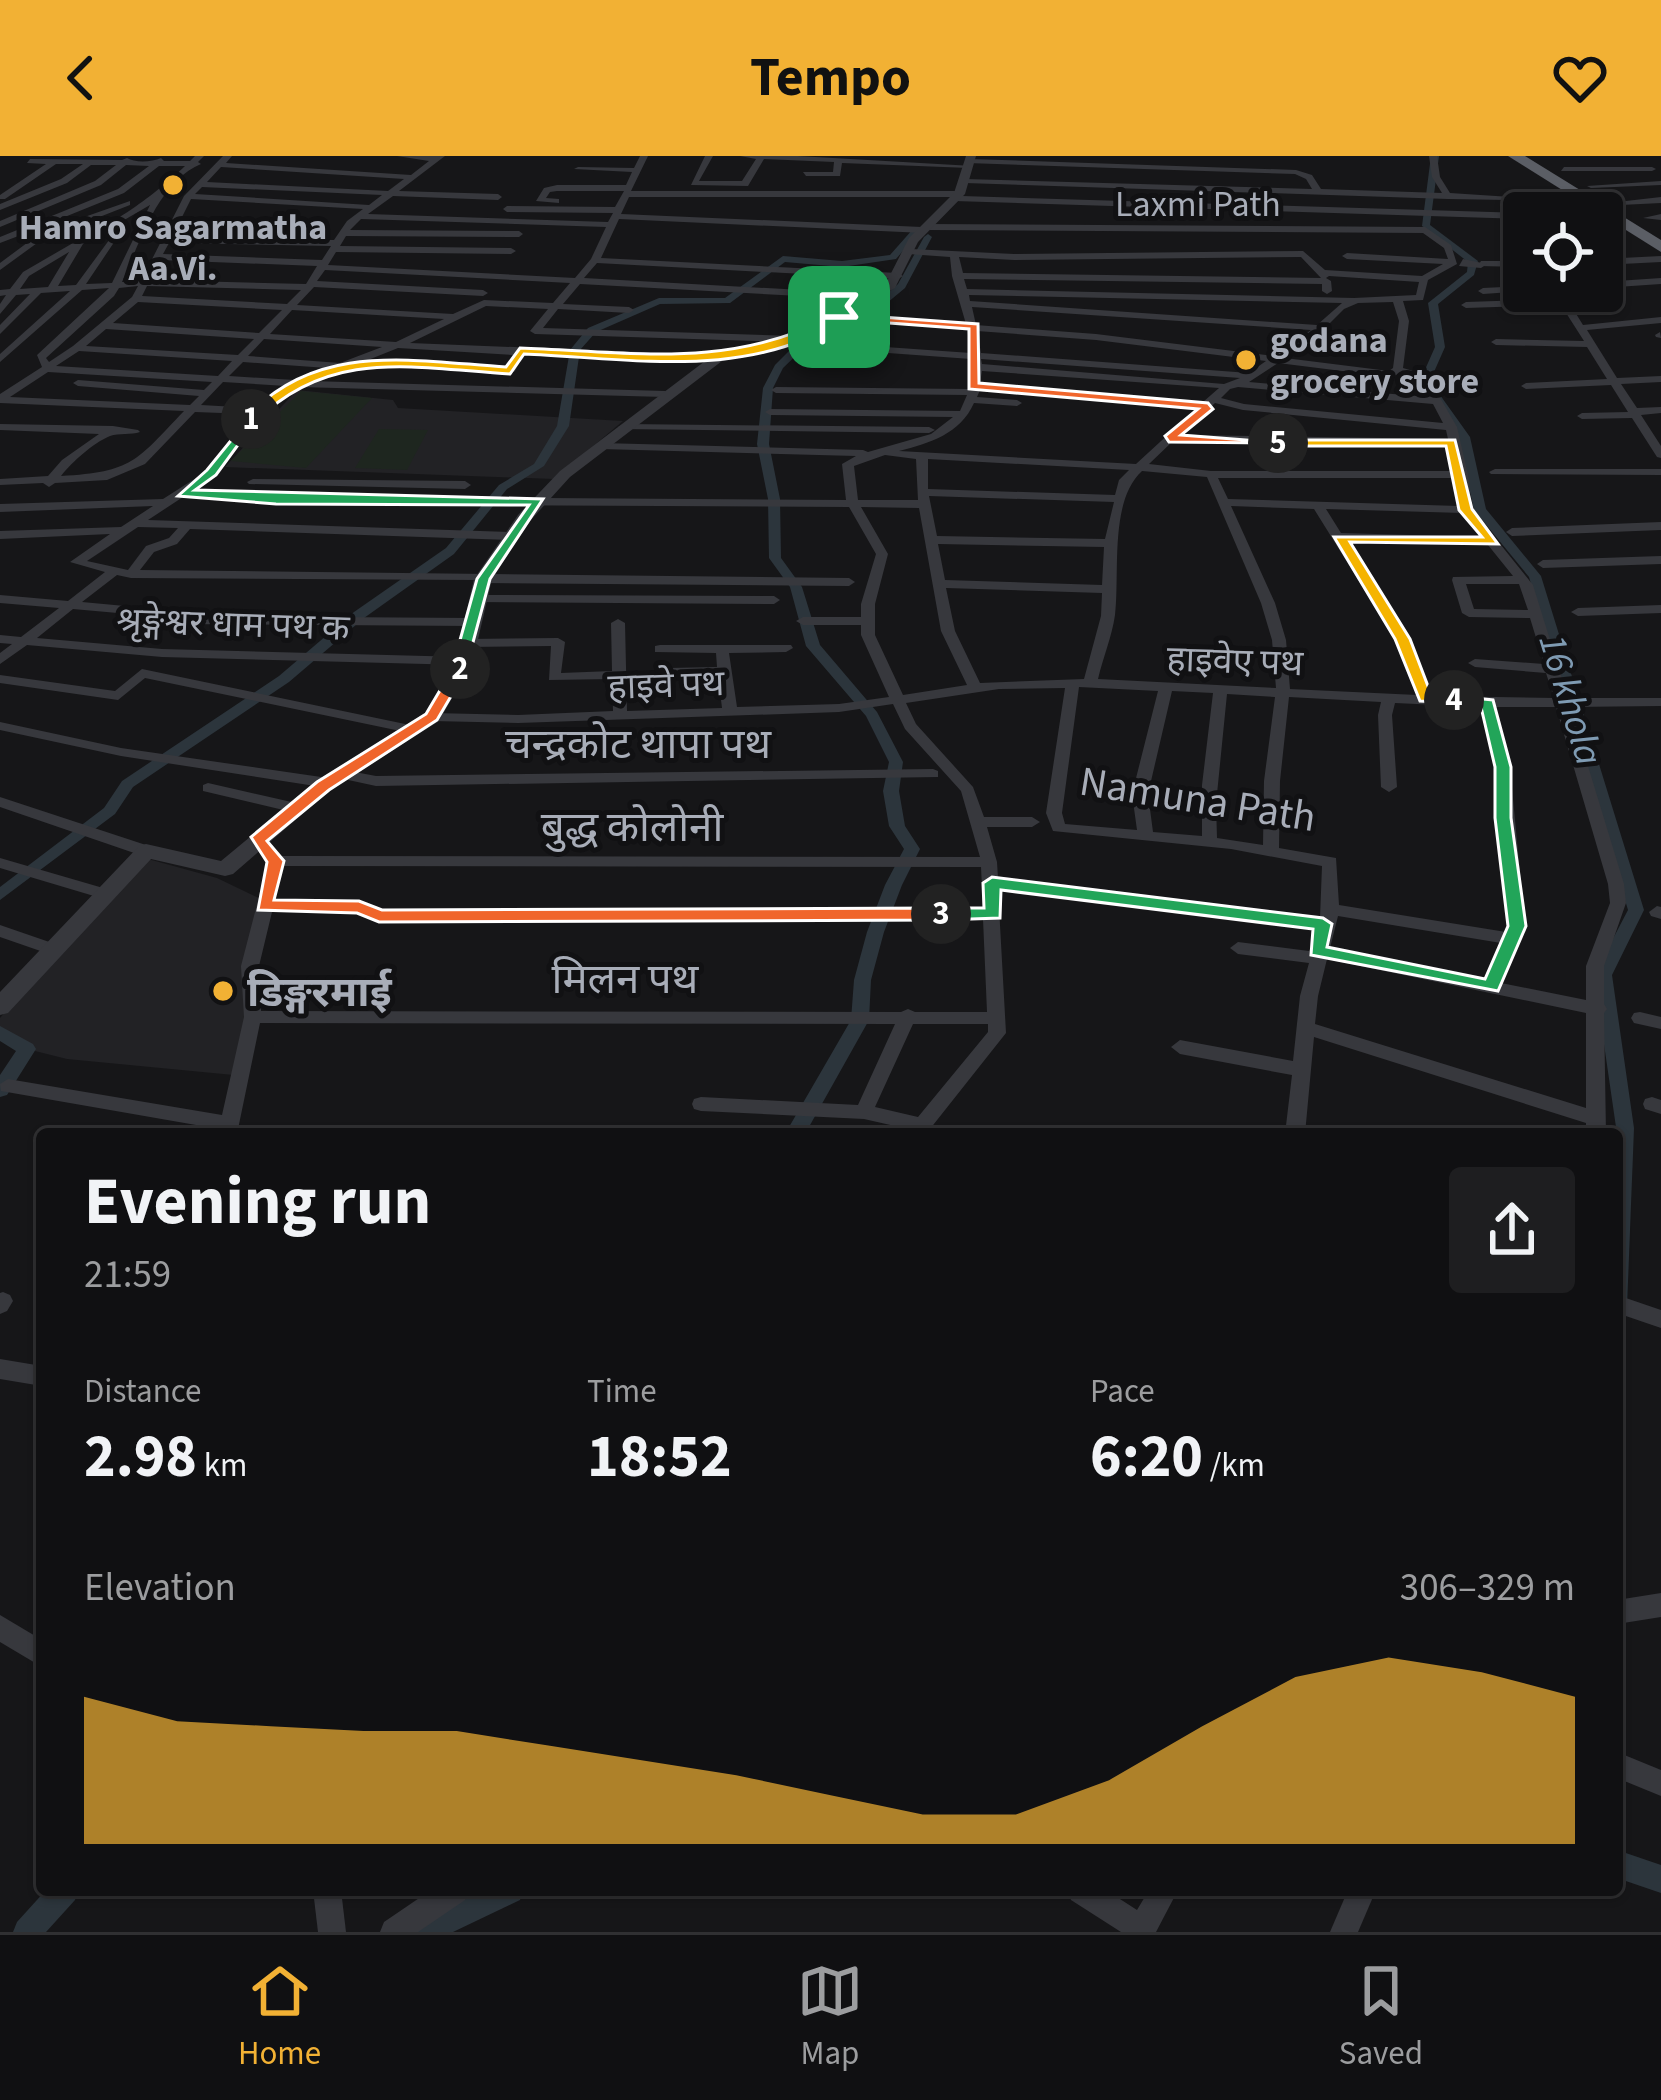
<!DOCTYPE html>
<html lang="en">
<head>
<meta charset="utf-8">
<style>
  body { margin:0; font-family:"Source Sans 3","Noto Sans Devanagari",sans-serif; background:#1e1e20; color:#f1f3f6; height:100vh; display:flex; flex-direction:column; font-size:45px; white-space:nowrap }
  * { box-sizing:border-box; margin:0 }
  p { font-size:39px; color:#9c9d9f }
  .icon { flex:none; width:66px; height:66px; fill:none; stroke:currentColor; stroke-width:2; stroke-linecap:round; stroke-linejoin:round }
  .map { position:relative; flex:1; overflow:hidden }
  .panel { position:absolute; left:36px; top:972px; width:1587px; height:768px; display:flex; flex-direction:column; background:#101012; border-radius:12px; box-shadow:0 3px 9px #0004,0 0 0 3px #303032 }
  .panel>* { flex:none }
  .buttons { position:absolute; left:1503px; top:36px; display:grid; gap:24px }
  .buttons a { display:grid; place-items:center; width:120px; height:120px; border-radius:12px; background:#101012; box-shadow:0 3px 9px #0004,0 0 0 3px #303032; font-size:60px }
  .pin { position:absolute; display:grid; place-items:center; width:102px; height:102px; color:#fff; margin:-51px; border-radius:24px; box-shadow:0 6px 18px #0006 }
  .km { position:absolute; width:60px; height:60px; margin:-30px; border-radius:50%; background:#222; color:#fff; font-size:33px; line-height:60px; text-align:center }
  .round { display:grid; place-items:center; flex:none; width:126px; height:126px; border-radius:12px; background:#1e1e20 }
  .head { display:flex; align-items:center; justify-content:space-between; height:204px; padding:0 48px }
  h1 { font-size:66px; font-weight:700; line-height:90px }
  .stats { display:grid; grid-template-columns:repeat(3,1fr); gap:18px; height:204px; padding:12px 48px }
  .stats div { display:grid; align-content:center }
  .stats b { font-size:60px; font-weight:700 }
  .stats small { font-size:33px; font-weight:400 }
  .stats p { font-size:33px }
  .chart { height:336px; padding:24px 48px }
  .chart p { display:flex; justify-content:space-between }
  .chart svg { width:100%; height:216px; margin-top:12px; fill:#f2b134; opacity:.7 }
  header { display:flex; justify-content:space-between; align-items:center; height:156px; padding:0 48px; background:#f2b134; color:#111; font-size:54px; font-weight:700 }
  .tabs { display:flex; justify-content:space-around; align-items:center; height:168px; border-top:3px solid #303032; background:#101012; font-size:33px; color:#9c9d9f }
  .tabs a { display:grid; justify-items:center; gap:6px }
  .tabs .on { color:#f2b134 }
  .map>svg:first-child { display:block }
</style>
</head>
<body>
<header><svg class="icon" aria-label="back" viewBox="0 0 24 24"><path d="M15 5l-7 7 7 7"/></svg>Tempo<svg class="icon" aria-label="heart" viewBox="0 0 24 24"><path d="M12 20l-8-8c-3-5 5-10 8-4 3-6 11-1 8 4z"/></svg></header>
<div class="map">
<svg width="1661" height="1776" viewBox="0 0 1661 1776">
  <rect width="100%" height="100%" fill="#161618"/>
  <g fill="#222225">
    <path d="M297,234L393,244L398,252L623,265L554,323L225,311Z"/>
    <path d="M148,703L217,722L265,745L244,920L67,903L27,893L0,876V862L104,738Z"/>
  </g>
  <g fill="#1e261f">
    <path d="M301,235L372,242L306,312L231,305Z"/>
    <path d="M379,273L428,274L407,314L355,312Z"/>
  </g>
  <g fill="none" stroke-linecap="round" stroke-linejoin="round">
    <g fill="#2c353c" fill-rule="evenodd">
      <path d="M1431,0H1439L1430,69L1478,105L1474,119L1438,148L1445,191L1430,225L1470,281L1486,353L1541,420L1644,754L1612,819L1634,972L1627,1151L1624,1157L1617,1160V978L1594,819L1628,754L1529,421L1474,354L1458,281L1420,225L1435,191L1428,147L1467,116L1468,106L1422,70Z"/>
      <path d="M913,73L920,75L896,103L842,111L785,106L730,147L660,148L596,176L580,194L569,270L544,310L507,333L454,398L364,462L289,526L133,631L115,658L0,744V731L104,652L122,625L279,520L354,456L446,392L499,329L534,308L557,270L570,194L588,172L659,142H725L783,100L842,105L890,99Z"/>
      <path d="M928,78L932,81L905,132L887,147L811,185L783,212L773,232L769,288L780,343L781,402L802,431L820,489L877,556L903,606L899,635L905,670L920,693L902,729L884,776L871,824L869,864L805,978H785L851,864L854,824L867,776L885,729L904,693L889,670L883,635L889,606L866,560L806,490L790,431L769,402L768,343L757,288L763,232L775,209L803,181L881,143L898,128L924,81Z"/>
      <path d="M0,870L33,888L36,893L7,939L0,941V919L16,895L0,885Z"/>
      <path d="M1617,1694L1661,1709V1737L1617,1722Z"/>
      <path d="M46,1734H79L75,1744L46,1776H13L17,1766Z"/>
      <path d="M480,1734H524L520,1744L453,1776H409L413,1766Z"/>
    </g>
    <g fill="#37383d" fill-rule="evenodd">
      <path d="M195,0H204L198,6L201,8C158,26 140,86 122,126L141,125L184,40L223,0H232L226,7L411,19L429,5L397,0H445L399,35L498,38L502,41L498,44L393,40L368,58L608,66L613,57L507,56L503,53L507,50L615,51L624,35H557L550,36L546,42L559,43V47L536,45L544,32L557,29H626L632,16L574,13L578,11L634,12L640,0H648L631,35H959L962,40L1524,57V63L954,45L951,41H629L621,58L922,71L926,68L1425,71L1451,89L1457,108L1428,124L1423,144L1403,145L1409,165L1403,212L1427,219L1457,271L1468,319L1472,353L1533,429L1568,542H1661V550L1570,551L1624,728L1626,747L1604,810V848L1607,853L1604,857L1606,978H1586V967L1314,881L1305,978H1285L1292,919L1180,898L1171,891L1180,884L1293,905L1300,840L1309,807L1238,798L1230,792L1238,786L1309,795L1313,790L1318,773L998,733L1006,877L926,978H905L908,973L864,963L701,955L694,953L692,948L694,943L701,941L858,949L895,868L260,867L237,978H217L219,973L1,935L0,928L8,923L222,959L244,861L241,810L268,706L249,685L257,680L263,681L280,700L980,701L961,635L905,573L893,548L839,556L518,567L432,565L425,561L432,557L518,559L613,555L612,523L549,524L551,490L467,491L460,487L467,483L558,482L565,486L561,517L612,515L611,467L618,463L625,467L627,555L722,552L718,519L669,520L662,516L669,512L717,511L716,497L655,496V490L660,489H791L793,492L786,496L729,497L737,551L839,548L889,541L861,479V469H803L796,465L803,461H861V448L876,398L849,351L276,348L183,341L148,364L511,376L517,380L511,384L190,373L177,388L154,396L140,414L849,422L855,426L849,430L483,427L477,424L131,422L117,419L82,446L168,454L173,455V460L472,462L479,466L472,470L167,468L162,467V461L73,453L37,482L162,493L464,501L471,505L464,509L162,501L27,489L0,508V497L12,488L0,487V479L21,481L59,452L0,447V439L68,445L105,416L70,406L110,378L0,383V375L121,371L153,350L0,356V348L163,343L207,315L248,258L195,256L145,308L107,324L55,327L49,331L43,327L0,329V323L48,320L62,304L99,278L0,274V268L113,270L138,274L140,276C131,279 119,277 110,280C93,287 72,306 61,320C133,316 136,305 184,255L0,247V238L42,211L37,199L109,132L82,134L0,206V198L70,135L41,137L0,178V169L30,138L16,139L0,158V148L6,139L0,140V134L10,133L23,116L73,87L44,82L0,114V107L35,81L21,79L0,87V81L118,33L149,10L126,9L101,29L0,71V65L95,25L116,9H91L67,27L0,54V48L61,23L83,8H56L5,43H0V39L46,8L27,7L30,3L122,4L127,2C135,7 152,6 161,2L164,5H190ZM159,10H185C160,34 98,85 64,80L79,69L130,49V45L73,65L55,78L30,75L124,37ZM221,11L404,23L388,35L207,26ZM202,31L382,39L369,49L195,38ZM191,43L363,53L347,65L334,84L172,81ZM150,49L112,127L86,128L119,79L115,76L76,129L58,130L83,88ZM361,63L606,71L591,103L575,122L328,109L336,96L511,98L516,95L511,92L340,90L346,80L519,81L523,78L519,75L350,74ZM619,63L924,77L928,74L1423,77L1444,92L1448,103L1347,97L1342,100L1347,103L1443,108L1422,120L1325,114L1303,95L1014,98L911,93L908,98L950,101L952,120L966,168L839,158L834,161L839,164L967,174L971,197L800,185L796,180L543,172L558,153L629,157L634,154L629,151L563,148L580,128L874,144L879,141L874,138L584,122L597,107L898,123L903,120L898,117L601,102ZM169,87L331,90L322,104L163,98ZM69,96L48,131L20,133L29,120ZM959,101L1014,104L1301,101L1321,122L963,117ZM160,104H161L317,110L306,128L150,124ZM325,114L570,127L553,147L484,144L453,158L297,149L314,131L483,140L488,137L483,134L317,125ZM1329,120L1419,126L1416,139L1354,142L967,133L964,123L1322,128V135L1327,138L1332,135L1331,125L1326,122ZM138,130L132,141L73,190L49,206L46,202L114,140L119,132ZM147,130L301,134L287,148L142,140ZM969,139L1342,147L1317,169L970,145ZM138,146L282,154L259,177L113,167ZM1393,146L1399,165L1393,212L1389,215L1285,202L1313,184L1344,153L1358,147ZM486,150L548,153L530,175L535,178L787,186L791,190L971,203L969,211L972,215L969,233L776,231L771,234L776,237L967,239L960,255L770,253L765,256L770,259L953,261L931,278L868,296L863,294L601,287L595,290L601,293L856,300L842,308L846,344L276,340L193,334L215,319L260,257L299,231L665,241L670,238L665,235L310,225L355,209L510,218L515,215L523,199L718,205L723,202L718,199L410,187ZM972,151L1311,174L1274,200L1096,178L976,169ZM292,154L444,163L396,186L270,178ZM106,173L254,183L238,199L86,190ZM977,175L1096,184L1266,205L1249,217L981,197ZM264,183L382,191L340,207L248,200ZM398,192L513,199L506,212L368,204ZM79,195L232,205L218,220L56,210ZM981,203L1240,222L1224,228L982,208ZM243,206L327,212L295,224L229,220ZM1278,207L1390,221L1399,218L1419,223L1429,241L1249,226ZM982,215L1219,232L1203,246L980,227ZM48,216L212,226L204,234L78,224L73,227L78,230L199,240L190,249L10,241ZM223,226L286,230L254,252L201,249ZM1238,231L1433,248L1443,267L1244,248L1221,242L1230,233ZM980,234L1197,252L1136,308L899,295C930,287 960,278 974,247L1017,250L1022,247L1017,244L977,241ZM1215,247L1243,254L1446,274L1448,283L1181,279ZM1173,285L1449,289L1453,315H1211L1149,308ZM885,299L916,303L918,344H858L854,310ZM928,303L1129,314L1119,324L1115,339L928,333ZM1142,315L1207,321L1261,447L1272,484L1276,532L1098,523C1103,502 1112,480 1115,459C1120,417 1109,345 1142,315ZM1218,322H1454L1459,350L1228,343ZM929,340L1114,346L1105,383L937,380ZM1231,350L1314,353L1395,483L1417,539L1290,533L1286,484L1275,447ZM861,351L919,352L941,475L967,529L903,539L875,479V448L888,398ZM1326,353L1463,357L1482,381L1341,377ZM138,371L178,372L169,382L146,390L128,414L87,405ZM1346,385L1488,389L1513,420L1453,421L1452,424L1462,457L1469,461L1530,462L1544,508L1475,503L1468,507L1475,511L1546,517L1554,542L1431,540L1409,483ZM938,388L1104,391L1102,429L945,424ZM1466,428H1519L1528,454L1474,453ZM946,432L1102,437L1101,460L1084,523L980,527L955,475ZM1079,531L1158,535L1132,638L1137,674L1065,668L1062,657ZM1065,532L1046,657L1053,675L1231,693L1322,710L1320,762L998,722L997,706L987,671H1032L1040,666L1032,661H984L973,631L916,568L906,547L999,533ZM1172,535L1213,537L1202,629V680L1153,676L1148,638ZM1227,538L1275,541L1264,625L1263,689L1217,682L1216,648ZM1289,541L1381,546L1378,559L1381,631L1389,636L1397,631L1392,559L1395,547L1482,551L1496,611L1509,770L1506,776L1339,749L1336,702L1279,692L1280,625ZM1496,551H1556L1608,728L1610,747L1586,810V844L1501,827L1525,770L1510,611ZM283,710L981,711L983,752L381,754L359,745H274ZM272,756H357L379,766L983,763L987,856H915L908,853L901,856L261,855L259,810ZM1338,760L1501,787L1485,824L1330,792ZM1327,803L1586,857V952L1315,868L1318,840ZM913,868H988V876L918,961L875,951Z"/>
      <path d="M705,0H713L699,25H742L756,3L740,0H798L973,10L969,12L842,7L840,20H806L803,16H833L834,6L764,3L748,30L691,29Z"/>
      <path d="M1429,0H1437L1440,21L1450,37L1511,41L1507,44L1448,43L965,27L961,25L965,23L1312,33L1306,23L1295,18L967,7L970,3L1296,14L1312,19L1321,33L1442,37L1432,21Z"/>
      <path d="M1564,11H1652L1656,13L1652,15H1561Z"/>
      <path d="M1661,25V29L1591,32L1587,30Z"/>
      <path d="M1661,41V47L1621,49L1617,46Z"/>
      <path d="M1586,54L1593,55L1594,57H1582Z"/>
      <path d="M1661,58V64L1643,62Z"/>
      <path d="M1602,73L1621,72L1625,75L1602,79Z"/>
      <path d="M1513,77L1524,88V97L1509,80Z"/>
      <path d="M1661,100V106L1602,109V103Z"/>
      <path d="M1481,105H1524V111L1478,110Z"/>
      <path d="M1661,122V128L1602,132V126Z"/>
      <path d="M1524,130V135H1527L1483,138L1478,135L1483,132Z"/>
      <path d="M1552,135H1562L1583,169L1661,161V167L1587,174L1617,222L1661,220V226L1621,228L1637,252L1661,251V257L1641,259L1661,290V302L1657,301L1632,262L1582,263L1577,260L1582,257L1628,256L1611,229L1526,233L1521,230L1526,227L1607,223L1587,191L1496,189L1491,186L1496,183L1584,185L1561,149L1466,152L1461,149L1466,146L1557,143Z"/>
      <path d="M1660,176L1661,182L1656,181L1655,179Z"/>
      <path d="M624,268L929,271L935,274L929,277L620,273L618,271Z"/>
      <path d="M1495,313H1661V319L1491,318L1489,316Z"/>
      <path d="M253,323L465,325L471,329L465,333L249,328L247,326Z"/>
      <path d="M1661,366V374L1512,380L1506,376L1512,372Z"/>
      <path d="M1661,400V408L1543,412L1537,408L1543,404Z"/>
      <path d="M478,439L774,440L780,444L774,448L473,446L472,443Z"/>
      <path d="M1661,449V457L1578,460L1571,456L1578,452Z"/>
      <path d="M142,513L410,569L417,573L410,577L145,522L118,544L0,527V519L115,535Z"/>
      <path d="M0,566L121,592L328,622L336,627L328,632L121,600L0,574Z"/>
      <path d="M933,613L938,615V621L376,630L339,622L337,619L344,614L376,620Z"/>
      <path d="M208,627L296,647L304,652L296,657L203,635V629Z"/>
      <path d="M0,641L152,691L154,695L146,700L140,699L0,651Z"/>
      <path d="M0,702L110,734L112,738L104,743L0,712Z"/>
      <path d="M1657,750L1661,751V763L1651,760L1649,756Z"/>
      <path d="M0,769L58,789L60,793L52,799L0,781Z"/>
      <path d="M1640,856L1661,861V873L1634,867L1631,862L1634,857Z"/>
      <path d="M1652,941L1661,944V958L1645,953L1643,948L1645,943Z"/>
      <path d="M3,1136L10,1139L13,1145L7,1155L0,1158V1137Z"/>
      <path d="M1617,1139L1661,1154V1172L1617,1157Z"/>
      <path d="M0,1203L42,1210V1230L0,1223Z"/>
      <path d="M1661,1437V1461L1617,1468V1444Z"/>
      <path d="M0,1459L42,1484V1511L0,1486Z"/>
      <path d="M1617,1596L1661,1614V1640L1617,1622Z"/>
      <path d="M313,1734H341L346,1776H318Z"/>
      <path d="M431,1734H469L465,1744L418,1776H380L384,1766Z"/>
      <path d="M1067,1734H1106L1137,1754L1149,1734H1178L1156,1776H1121L1071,1744Z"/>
      <path d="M1348,1734H1376L1358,1776H1330Z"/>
    </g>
    <g fill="#37383d" fill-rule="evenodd">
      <path d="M966,0H976L965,38L918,86L895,132L796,190L722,205L570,321L530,365L492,423L473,505L439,565L330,634L233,718L225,720L151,703L8,857L0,859V836L139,690L146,688L221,705L316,626L425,557L455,505L474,423L518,359L560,315L713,199L787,184L886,127L909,82L954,37Z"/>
      <path d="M1463,103L1487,108L1481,112L1459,110Z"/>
    </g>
    <path fill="#5b5e65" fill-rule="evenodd" d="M1508,0H1525L1661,84V96Z"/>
  </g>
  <path fill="#f5b400" stroke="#fff" stroke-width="3" d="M835,159L844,161C754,226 628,202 524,198L510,218C414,212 330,191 255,266L245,263C316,184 412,205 506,211L520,192C634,196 730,214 835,159Z"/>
  <path fill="#22a559" stroke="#fff" stroke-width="3" d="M251,260L257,263L216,319L195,334L543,343L490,423L465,516L452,513L477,423L529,349L276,348L178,340L207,314Z"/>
  <path fill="#f0652b" stroke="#fff" stroke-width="3" d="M455,509L467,513L437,564L329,634L267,685L284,705L274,744L359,745L382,754L941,752L950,758L941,764L379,766L357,757L258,754L267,706L251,681L317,626L426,558Z"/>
  <path fill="#22a559" stroke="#fff" stroke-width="3" d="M1454,540L1493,544L1511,611V662L1526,770L1498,835L1311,799L1313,773L1001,734L1000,762L941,764L932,758L941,752H984L983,727L992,721L1323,762L1332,768L1327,791L1485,823L1508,770L1495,662V611L1481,551L1449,547Z"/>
  <path fill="#f5b400" stroke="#fff" stroke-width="3" d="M1274,284H1455L1472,353L1498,388L1350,386L1410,483L1431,538L1460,541V547L1420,545L1395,483L1334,381H1482L1459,354L1446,290H1278Z"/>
  <path fill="#f0652b" stroke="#fff" stroke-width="3" d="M839,158L978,168L979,227L1208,247L1213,253L1181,279L1284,287L1169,286L1165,280L1198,253L969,233V173L835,163Z"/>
  <g fill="#f2b134" stroke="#111113" stroke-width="4.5">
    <circle cx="173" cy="29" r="12"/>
    <circle cx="1246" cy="204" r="12"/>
    <circle cx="223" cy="835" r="12"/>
  </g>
  <g text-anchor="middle" stroke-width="10" stroke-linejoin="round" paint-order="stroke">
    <g font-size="36" fill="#a8adb8" stroke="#111113">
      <text x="1198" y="60">Laxmi Path</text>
      <text transform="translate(233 467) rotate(2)" y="13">श्रृङ्गेश्वर धाम पथ क</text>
      <text transform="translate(1235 504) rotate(2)" y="13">हाइवेए पथ</text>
      <text transform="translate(666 528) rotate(-2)" y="13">हाइवे पथ</text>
    </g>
    <g font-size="36" font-weight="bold" fill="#a8adb8" stroke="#111113">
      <text x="173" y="83">Hamro Sagarmatha<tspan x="173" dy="41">Aa.Vi.</tspan></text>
      <text x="1270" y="196" text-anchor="start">godana<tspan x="1270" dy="41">grocery store</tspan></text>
    </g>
    <g font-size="39" font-style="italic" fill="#7f9bb3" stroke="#111113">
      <text transform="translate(1572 543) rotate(73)" y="14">16 khola</text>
    </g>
    <g font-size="42" fill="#a8adb8" stroke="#111113">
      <text x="638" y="602">चन्द्रकोट थापा पथ</text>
      <text transform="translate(1198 642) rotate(9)" y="15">Namuna Path</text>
      <text x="632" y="685">बुद्ध कोलोनी</text>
      <text x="625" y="837">मिलन पथ</text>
    </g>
    <g font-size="42" font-weight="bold" fill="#a8adb8" stroke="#111113" text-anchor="start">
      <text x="247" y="850">डिङ्गरमाई</text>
    </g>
  </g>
</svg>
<div class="buttons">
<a><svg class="icon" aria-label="locate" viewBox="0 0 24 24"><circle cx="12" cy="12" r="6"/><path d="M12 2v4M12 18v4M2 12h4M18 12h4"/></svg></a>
</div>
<div class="pin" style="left:839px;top:161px;background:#1e9e55"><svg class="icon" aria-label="arrive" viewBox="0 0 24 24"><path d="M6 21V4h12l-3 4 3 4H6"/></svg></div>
<b class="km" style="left:251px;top:263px">1</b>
<b class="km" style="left:460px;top:513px">2</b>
<b class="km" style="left:941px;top:758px">3</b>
<b class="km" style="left:1454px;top:544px">4</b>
<b class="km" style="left:1278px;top:287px">5</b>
<section class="panel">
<div class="head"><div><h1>Evening run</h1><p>21:59</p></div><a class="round"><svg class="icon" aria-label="share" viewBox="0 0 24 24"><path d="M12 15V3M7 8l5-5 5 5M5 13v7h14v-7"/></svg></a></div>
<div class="stats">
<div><p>Distance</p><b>2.98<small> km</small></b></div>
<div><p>Time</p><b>18:52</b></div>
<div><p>Pace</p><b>6:20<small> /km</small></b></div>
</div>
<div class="chart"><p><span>Elevation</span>306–329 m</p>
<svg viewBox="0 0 160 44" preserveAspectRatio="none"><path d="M0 44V14L10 19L20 20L30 21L40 21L50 24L60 27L70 30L80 34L90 38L100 38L110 31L120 20L130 10L140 6L150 9L160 14V44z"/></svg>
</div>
</section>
</div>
<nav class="tabs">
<a class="on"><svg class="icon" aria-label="home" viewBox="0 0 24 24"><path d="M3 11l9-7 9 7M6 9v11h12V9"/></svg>Home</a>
<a><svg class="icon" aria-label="map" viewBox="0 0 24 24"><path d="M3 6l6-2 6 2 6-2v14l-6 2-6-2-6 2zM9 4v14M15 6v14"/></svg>Map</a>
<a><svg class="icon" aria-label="saved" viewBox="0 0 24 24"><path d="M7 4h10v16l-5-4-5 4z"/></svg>Saved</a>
</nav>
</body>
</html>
